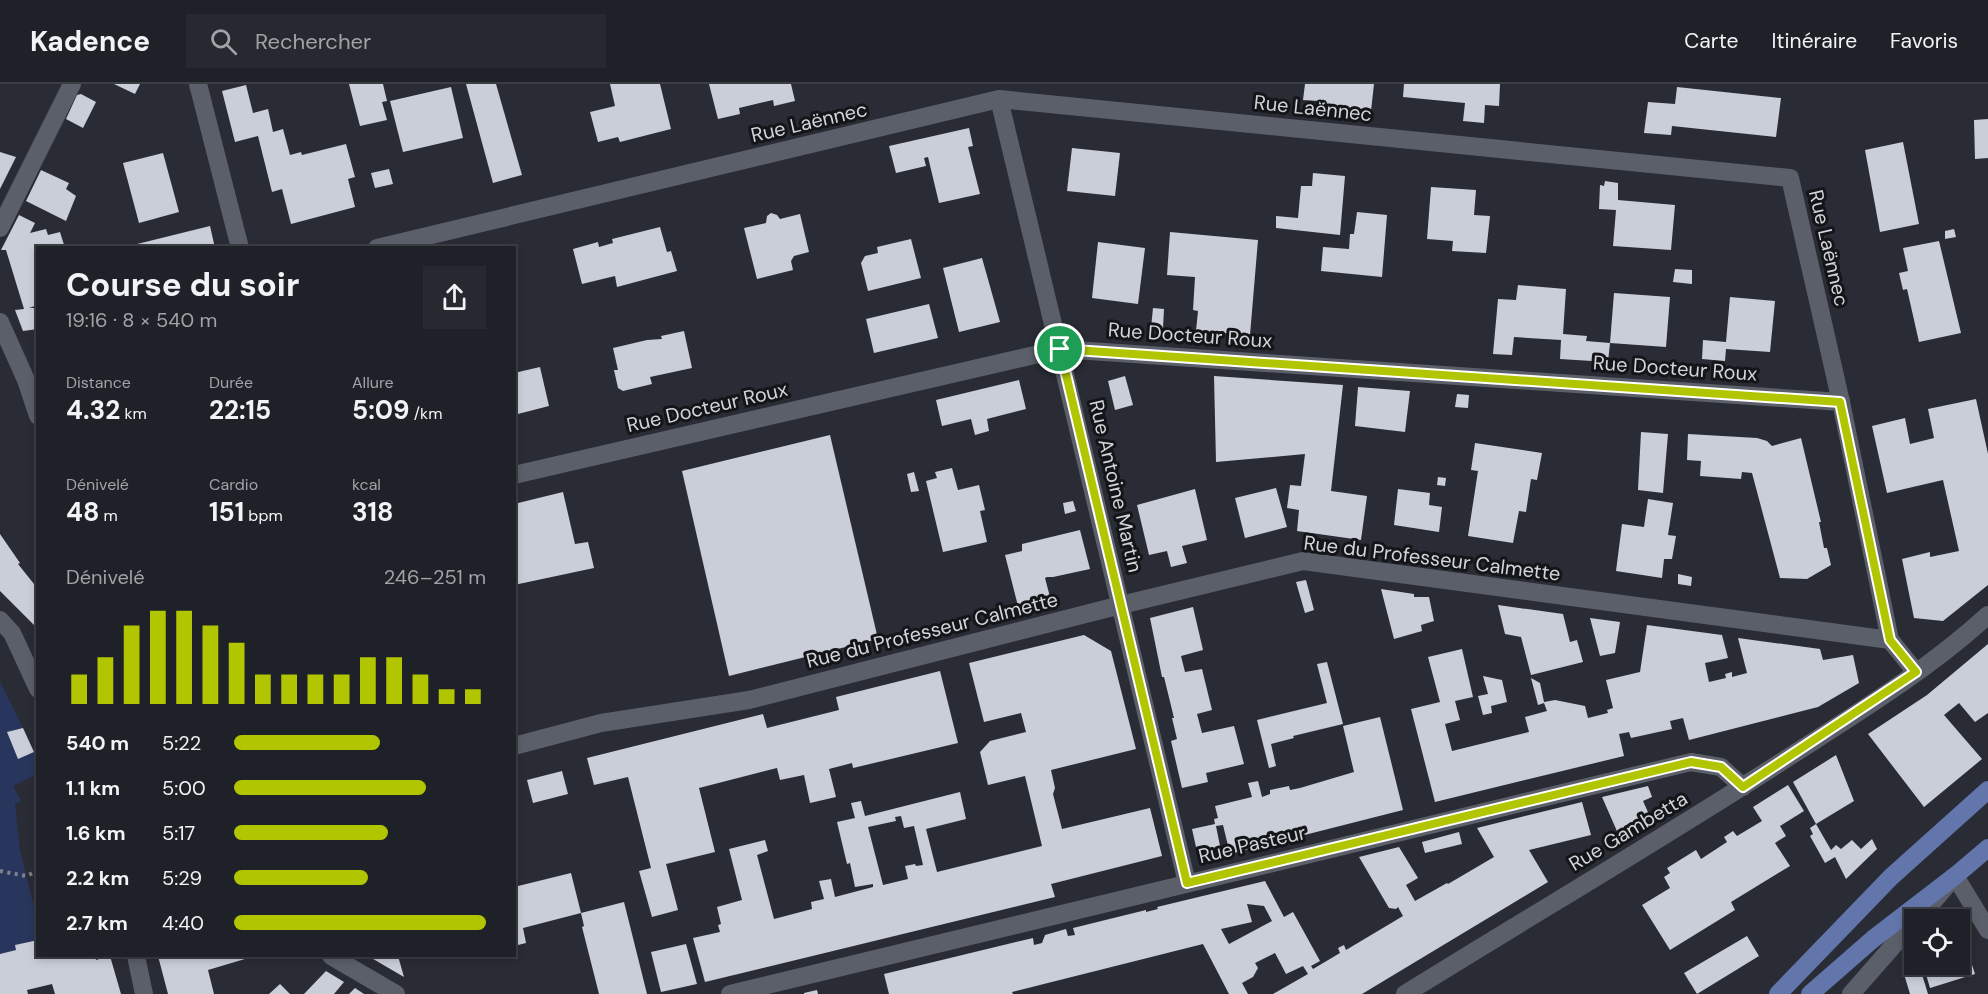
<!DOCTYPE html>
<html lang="fr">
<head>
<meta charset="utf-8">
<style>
  body { margin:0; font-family:"DM Sans",sans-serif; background:#272930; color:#f1f3f6; height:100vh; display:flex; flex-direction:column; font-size:22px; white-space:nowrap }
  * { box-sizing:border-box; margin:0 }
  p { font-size:20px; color:#a1a3a8 }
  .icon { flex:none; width:33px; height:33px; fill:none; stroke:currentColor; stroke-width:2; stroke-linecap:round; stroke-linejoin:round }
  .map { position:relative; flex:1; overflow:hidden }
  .panel { position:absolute; left:36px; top:162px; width:480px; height:711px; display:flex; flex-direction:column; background:#1f2128; border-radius:0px; box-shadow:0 3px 9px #0003,0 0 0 2px #3c3e45 }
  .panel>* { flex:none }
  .fabs { position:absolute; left:1904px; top:825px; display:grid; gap:12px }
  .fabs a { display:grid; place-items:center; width:66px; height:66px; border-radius:0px; background:#1f2128; box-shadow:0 3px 9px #0003,0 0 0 2px #3c3e45; font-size:30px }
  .pin { position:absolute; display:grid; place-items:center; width:51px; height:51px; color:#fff; margin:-26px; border:3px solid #fff; border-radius:50%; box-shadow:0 2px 6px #0007 }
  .round { display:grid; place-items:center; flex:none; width:63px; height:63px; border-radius:0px; background:#272930 }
  .headline { display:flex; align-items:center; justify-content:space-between; height:102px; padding:0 30px }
  h1 { font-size:33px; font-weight:700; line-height:45px }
  .figures { display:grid; grid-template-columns:repeat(3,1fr); gap:9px; height:102px; padding:6px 30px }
  .figures div { display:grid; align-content:center }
  .figures b { font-size:26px; font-weight:700 }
  .figures small { font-size:16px; font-weight:400 }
  .figures p { font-size:16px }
  .chart { height:168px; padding:12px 30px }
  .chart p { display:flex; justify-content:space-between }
  .chart svg { width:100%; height:108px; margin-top:6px; stroke:#b1c500; stroke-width:6 }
  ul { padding:0 30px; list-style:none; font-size:20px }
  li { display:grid; grid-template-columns:96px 72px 1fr; align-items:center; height:45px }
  li i { height:15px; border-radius:8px; background:#b1c500 }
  header { display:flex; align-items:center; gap:36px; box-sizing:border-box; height:84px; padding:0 30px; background:#1f2128; border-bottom:2px solid #3c3e45 }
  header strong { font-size:28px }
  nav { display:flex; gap:33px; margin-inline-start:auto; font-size:21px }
  .search { width:420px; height:54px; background:#272930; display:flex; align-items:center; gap:15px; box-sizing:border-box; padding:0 21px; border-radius:0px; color:#a1a3a8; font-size:22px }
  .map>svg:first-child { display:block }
</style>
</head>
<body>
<header>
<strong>Kadence</strong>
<div class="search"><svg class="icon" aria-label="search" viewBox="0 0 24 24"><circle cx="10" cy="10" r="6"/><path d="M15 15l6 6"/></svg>Rechercher</div>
<nav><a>Carte</a><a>Itinéraire</a><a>Favoris</a></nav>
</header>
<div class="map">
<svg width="1988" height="910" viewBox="0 0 1988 910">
  <rect width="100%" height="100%" fill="#292c35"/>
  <path fill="#28365d" d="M0,597L23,644L7,648L18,674L34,668L38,676L37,690L13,702L21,717L15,720L20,767L37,834V856L16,861V866L0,870Z"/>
  <g fill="#c9ced9" fill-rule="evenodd">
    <path d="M114,0H140L135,10Z"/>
    <path d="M349,0H383L387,17L382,18L387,36L360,42Z"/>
    <path d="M466,0H496L522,91L493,99Z"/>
    <path d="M610,0H660L671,45L620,58L618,53L598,58L590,28L615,22Z"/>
    <path d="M709,0H791L795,17L774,22L773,16L739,24L740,30L718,35Z"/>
    <path d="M1305,0H1374L1371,27L1319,22V17L1303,16Z"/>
    <path d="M1404,0H1500L1499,22L1485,21L1484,39L1463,37L1465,19L1403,13Z"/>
    <path d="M246,1L253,29L268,25L273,48L283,45L290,71L301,68L302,71L346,60L355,93L348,95L355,123L291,140L282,105L272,108L258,52L235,58L222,7Z"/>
    <path d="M451,3L463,54L403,68L390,17Z"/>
    <path d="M1677,3L1781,14L1776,53L1672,42L1671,51L1644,49L1648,18L1675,20Z"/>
    <path d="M81,10L96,18L83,44L66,35L77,11Z"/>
    <path d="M1988,35V74L1975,75L1974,36Z"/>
    <path d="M969,44L973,62L968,63L980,110L939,119L928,73L924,74L926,82L896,89L889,62Z"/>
    <path d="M1903,58L1919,140L1880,148L1865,66Z"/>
    <path d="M1072,64L1120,69L1115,112L1067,107Z"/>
    <path d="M0,68L16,73L0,105Z"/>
    <path d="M163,69L179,128L139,139L123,79Z"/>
    <path d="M389,85L393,100L375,104L371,89Z"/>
    <path d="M41,86L69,99L66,105L76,112L66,137L26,117Z"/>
    <path d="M1313,89L1345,92L1340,151L1276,144V132L1298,134L1301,102H1312Z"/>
    <path d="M1605,97L1618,99V116L1675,121L1671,166L1613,162L1616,126L1599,125L1600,101L1604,102Z"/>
    <path d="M1431,103L1476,106L1474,131L1490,132L1486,169L1452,167L1453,157L1427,155Z"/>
    <path d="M1357,128L1387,131L1382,193L1321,187L1323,163L1349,165L1350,150H1354Z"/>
    <path d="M771,129L777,131L780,135L800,130L809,168L794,172L791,177L793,186L757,195L744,144L766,139L767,132Z"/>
    <path d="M19,131L35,139L30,149L46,145L48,151L60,148L65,164H38V221L29,224H38V245L23,247L15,226L24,225L6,166H1Z"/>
    <path d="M210,142L215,164H125V163Z"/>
    <path d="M660,143L667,168L671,167L677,187L617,203L615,192L582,200L573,165L598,158L599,163L613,159L612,155Z"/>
    <path d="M1954,145L1956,153L1945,155V147Z"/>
    <path d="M1170,148L1258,156L1250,251L1196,247L1198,227L1193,226L1195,193L1167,191Z"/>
    <path d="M911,155L921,194L868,207L861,179L865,172L878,169L877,163Z"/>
    <path d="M1939,157L1961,249L1919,258L1907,205L1903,206L1899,189L1908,187L1903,164Z"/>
    <path d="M1098,158L1145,164L1138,220L1092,214Z"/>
    <path d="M982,174L1000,238L959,248L943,184Z"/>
    <path d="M1675,185L1692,186V200L1673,198Z"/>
    <path d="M1518,201L1566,205L1563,250L1587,252L1586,257L1610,259L1608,278L1560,275L1561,256L1514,253L1512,271L1493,270L1498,215L1516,216Z"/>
    <path d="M1614,209L1670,213L1666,263L1610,259Z"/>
    <path d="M1730,213L1775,217L1770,268L1726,265L1725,277L1702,275L1703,256L1726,258Z"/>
    <path d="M929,220L938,254L874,269L866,235Z"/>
    <path d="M1153,224L1164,225L1163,244H1151Z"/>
    <path d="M684,247L692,284L650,293L652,300L623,307L618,304L614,286H618L613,264L647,256L662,255L661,252Z"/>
    <path d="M540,283L549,322L514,331V289Z"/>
    <path d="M1125,292L1133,321L1115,326L1108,297Z"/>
    <path d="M1214,292L1343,301L1331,407L1367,412L1361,456L1297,447L1299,426L1287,424L1290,401L1301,402L1305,370L1216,378Z"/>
    <path d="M1019,296L1026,325L987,335L989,347L975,351L971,335L942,342L936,316Z"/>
    <path d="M1358,303L1410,307L1405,348L1355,342Z"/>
    <path d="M1457,310L1469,311L1468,324L1455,323Z"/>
    <path d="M1976,315L1988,370V501L1943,537L1914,534L1902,475L1930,468V473L1959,467L1943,396L1887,409L1872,342L1905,334L1910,360L1934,354L1928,325Z"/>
    <path d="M1641,348L1668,350L1663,409L1638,406Z"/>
    <path d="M1688,350L1757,354L1767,357L1772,362L1801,354L1821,438H1819L1824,464H1827L1831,481L1807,495L1780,494L1752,389L1742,388L1741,395L1700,392L1701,377L1687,376Z"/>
    <path d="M830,351L878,555L729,592L682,387Z"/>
    <path d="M1475,359L1542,369L1537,396L1531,395L1526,428L1519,427L1513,459L1468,452L1478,387L1471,386Z"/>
    <path d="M952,384L958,406L979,401L985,426L980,427L987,458L943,468L926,397L937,394L935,388Z"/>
    <path d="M914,388L919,407L911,408L907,390Z"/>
    <path d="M1438,393L1446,394L1445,402L1437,401Z"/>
    <path d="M1276,404L1287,443L1245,454L1235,414Z"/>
    <path d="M1195,405L1207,456L1182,462L1187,479L1171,483L1167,467L1149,471L1137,421Z"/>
    <path d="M1398,405L1430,409L1429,421L1442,423L1439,448L1394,441Z"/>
    <path d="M563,408L575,460L588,458L594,484L514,501V420Z"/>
    <path d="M1648,415L1673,419L1668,451L1676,452L1672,475H1664L1662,494L1616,487L1622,440L1644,443Z"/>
    <path d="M1073,417L1076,427L1065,430L1063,419Z"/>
    <path d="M1080,446L1090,485L1053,493H1047L1045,494L1050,513L1018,522L1005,471L1022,467V460Z"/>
    <path d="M0,450L20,479L18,480L38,505V545L0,507Z"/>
    <path d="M1678,490L1692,493L1691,502L1678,500Z"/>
    <path d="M1306,496L1314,526L1305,529L1296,498Z"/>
    <path d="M1381,505L1414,510V513H1429L1434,537L1421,541L1422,547L1394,555Z"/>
    <path d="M1498,521L1563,530L1570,558L1577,556L1583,578L1531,591L1521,553L1505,550Z"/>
    <path d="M1193,523L1203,566L1181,572L1185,588L1202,585L1212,626L1197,630L1202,649L1234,642L1244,680L1206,689L1208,698L1182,704L1171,657L1177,655L1172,634H1174L1164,593H1162L1150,534Z"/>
    <path d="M1590,534L1620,538L1615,569L1600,572Z"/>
    <path d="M1647,541L1722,551L1728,574L1705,579L1709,598L1726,594L1725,590L1732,588V593L1747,589L1738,554L1820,565L1823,576L1853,571L1859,599L1818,623L1689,656L1683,634L1670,637L1672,645L1631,654L1629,648L1619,650L1624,672L1435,718L1411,625L1440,618L1428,573L1462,565L1473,613L1455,617L1460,636L1445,640L1452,667L1529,648L1525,633L1547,627L1544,619L1538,621L1531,594L1540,599L1544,618L1555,616L1585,622L1588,634L1608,629L1607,626L1613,624L1606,596L1640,588Z"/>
    <path d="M1084,551L1111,567L1136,665L1051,686L1055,704L1053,710L1062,745L1150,724L1162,772L1051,800L1055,813L705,898L693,854L720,848L718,841L721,840L717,823L742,816L729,765L765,756L768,767L757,771L774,835L812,825L811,818L824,815L819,797L831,795L835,813L873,803V800L855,803L850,779L847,780L837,738L855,734L851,719L861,717L865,732L960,708L966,735L926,745L937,788L1042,762L1025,692L988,701L980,668L990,657L1026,648L1021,629L984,638L969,579ZM901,732L904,744L914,742L923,781L916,782L915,780L905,782L908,795L883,801L868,743L896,737L895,733Z"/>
    <path d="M1988,560V629L1975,638L1959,619L1944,631L1982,675L1924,723L1868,650L1927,611Z"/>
    <path d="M1327,578L1343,640L1293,652L1294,654L1271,660L1276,682L1269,684L1257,636L1327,619L1317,580Z"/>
    <path d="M940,587L958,659L853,684L852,679L829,685L836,713L810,719L804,691L780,696L777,684L699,704L715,768L666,780L678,826L652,833L639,787L651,784L628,693L594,701L587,674L763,630L767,644L839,626L836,613Z"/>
    <path d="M1483,592L1502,596L1507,618L1491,622L1492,629L1483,631L1478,612L1488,610Z"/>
    <path d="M1380,633L1403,726L1230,770L1223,741L1216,742L1222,772L1204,776L1198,772L1192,745L1215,740L1214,735L1218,734L1215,722L1252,713L1248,699L1258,697L1262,713L1270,710V706L1289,702L1290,706L1300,704L1354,688L1343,642Z"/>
    <path d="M23,644L34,668L18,675L7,648Z"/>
    <path d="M1836,671L1854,717L1816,740L1831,766L1836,761L1841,765L1852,756L1861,765L1872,755L1877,765L1846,795L1835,773L1825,779L1810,752L1813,750L1810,744L1816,740L1793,698Z"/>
    <path d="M562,687L568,710L533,719L527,696Z"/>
    <path d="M1788,701L1804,727L1780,742L1786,752L1775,759L1790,782L1731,818L1735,826L1670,866L1642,821L1670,804L1664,793L1670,789L1667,784L1696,766L1701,775L1727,758L1724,753L1733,747L1737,752L1762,737L1753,723Z"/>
    <path d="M1648,702L1652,713L1643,717L1651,735L1620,754L1602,713Z"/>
    <path d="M1582,718L1591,751L1529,766L1548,798L1362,910H1273L1308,890L1303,882L1286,890L1275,869L1255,879L1258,884L1253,893L1242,899L1248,910H1229L1203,860L1012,908L1013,910H889L884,890L1033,854L1034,861L1042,859L1045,851L1066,845L1068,852L1075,851L1073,844L1146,826V828L1158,825L1157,823L1265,797L1284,833L1293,828L1320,877L1311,882L1313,885L1340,869L1338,864L1344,861L1346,866L1403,832L1398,823L1396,825L1389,824L1359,773L1399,763L1418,794L1406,801L1415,817L1447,799L1448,800L1494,773L1477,744ZM1247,820L1264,822L1272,837L1229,860L1221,845L1252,838Z"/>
    <path d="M1459,748L1462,760L1425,769L1422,758Z"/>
    <path d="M571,789L581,829L523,844L526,859L514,862V803Z"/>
    <path d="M624,818L647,910H599L582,843L584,842L581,829Z"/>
    <path d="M1961,847L1975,890L1930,904L1923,880H1959V848Z"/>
    <path d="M1747,852L1759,872L1697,910L1684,889Z"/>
    <path d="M38,856V872H95L96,876L110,872L121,910H55L52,900L27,906L28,910H0V870L16,866L15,861Z"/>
    <path d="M686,860L697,900L661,908L651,868Z"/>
    <path d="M158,872H255L208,886L214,910H168Z"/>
    <path d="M368,872H398L404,893Z"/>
    <path d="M1920,884L1928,910H1910L1904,890Z"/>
    <path d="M326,887L344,898L334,910H304Z"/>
    <path d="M280,900L290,910H269Z"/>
    <path d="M355,904L364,910H349Z"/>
    <path d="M817,906L818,910H804V909Z"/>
  </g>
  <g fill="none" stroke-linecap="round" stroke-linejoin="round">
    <path stroke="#80838a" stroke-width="4" stroke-dasharray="3 4.5" stroke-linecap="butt" d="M0,787L26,792L38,787"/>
    <g stroke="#5b5f69" stroke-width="18">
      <path d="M198,0L240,164"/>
      <path d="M999,15L1187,799"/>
      <path d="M0,144L72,0"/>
      <path d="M377,164L999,15L1790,94L1841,318L1890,556"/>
      <path d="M0,238L26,296L38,332"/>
      <path d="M514,391L1060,265L1841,318"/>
      <path d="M0,536L12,549L38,605"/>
      <path d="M514,662L601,639L749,616L1121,521L1303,477L1890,556L1916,588"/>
      <path d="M1917,836L1955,792L1988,846"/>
      <path d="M136,872L144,910"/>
      <path d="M331,872L396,910"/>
      <path d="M730,910L1691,678L1721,683L1743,703"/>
      <path d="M1405,910C1534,830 1665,753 1792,671C1859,628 1929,585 1988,531"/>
      <path d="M1851,910L1914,838"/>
    </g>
    <g stroke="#6276ab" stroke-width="18">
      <path d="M1778,910L1891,793L1988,706"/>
      <path d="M1810,910L1873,855L1955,792L1988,764"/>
    </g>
  </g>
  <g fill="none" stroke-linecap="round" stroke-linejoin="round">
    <defs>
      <path id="route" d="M1060,265L1840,318L1890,556L1916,588L1743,703L1721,683L1691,678L1187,799Z"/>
    </defs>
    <use href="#route" stroke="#fff" stroke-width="12"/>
    <use href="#route" stroke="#b1c500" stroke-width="8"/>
  </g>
  <g text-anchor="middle" stroke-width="6" stroke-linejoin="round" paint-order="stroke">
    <g font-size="20" fill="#d2d4da" stroke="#131519">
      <text transform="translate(1313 24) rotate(6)" y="7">Rue Laënnec</text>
      <text transform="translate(809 38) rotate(-13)" y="7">Rue Laënnec</text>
      <text transform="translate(1829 164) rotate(77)" y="7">Rue Laënnec</text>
      <text transform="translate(1190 251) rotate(4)" y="7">Rue Docteur Roux</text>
      <text transform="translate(1675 284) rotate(4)" y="7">Rue Docteur Roux</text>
      <text transform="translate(707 323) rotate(-13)" y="7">Rue Docteur Roux</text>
      <text transform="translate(1116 402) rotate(77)" y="7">Rue Antoine Martin</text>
      <text transform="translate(1432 474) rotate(7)" y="7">Rue du Professeur Calmette</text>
      <text transform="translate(932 546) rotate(-14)" y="7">Rue du Professeur Calmette</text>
      <text transform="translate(1628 747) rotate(-31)" y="7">Rue Gambetta</text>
      <text transform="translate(1252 760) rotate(-13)" y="7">Rue Pasteur</text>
    </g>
  </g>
</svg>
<div class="fabs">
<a><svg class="icon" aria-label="locate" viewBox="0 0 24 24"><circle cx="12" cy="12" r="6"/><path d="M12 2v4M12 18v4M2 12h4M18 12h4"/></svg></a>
</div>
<div class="pin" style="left:1060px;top:265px;background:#1e9e55"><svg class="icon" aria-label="arrive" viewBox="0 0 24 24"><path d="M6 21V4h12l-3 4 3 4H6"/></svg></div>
<section class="panel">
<div class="headline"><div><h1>Course du soir</h1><p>19:16 · 8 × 540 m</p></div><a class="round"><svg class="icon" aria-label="share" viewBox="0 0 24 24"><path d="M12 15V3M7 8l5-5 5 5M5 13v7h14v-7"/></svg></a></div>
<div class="figures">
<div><p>Distance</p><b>4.32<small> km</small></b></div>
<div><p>Durée</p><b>22:15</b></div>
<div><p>Allure</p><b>5:09<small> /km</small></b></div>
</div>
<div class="figures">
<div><p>Dénivelé</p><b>48<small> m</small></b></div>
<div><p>Cardio</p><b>151<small> bpm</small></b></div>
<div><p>kcal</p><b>318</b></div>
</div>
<div class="chart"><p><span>Dénivelé</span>246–251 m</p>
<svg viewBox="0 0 160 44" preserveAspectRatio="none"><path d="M5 44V32M15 44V25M25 44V12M35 44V6M45 44V6M55 44V12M65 44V19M75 44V32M85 44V32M95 44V32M105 44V32M115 44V25M125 44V25M135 44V32M145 44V38M155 44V38"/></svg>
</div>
<ul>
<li><b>540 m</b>5:22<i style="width:58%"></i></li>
<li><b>1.1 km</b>5:00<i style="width:76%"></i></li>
<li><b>1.6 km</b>5:17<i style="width:61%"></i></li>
<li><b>2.2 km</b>5:29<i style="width:53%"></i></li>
<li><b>2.7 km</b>4:40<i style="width:100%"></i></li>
</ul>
</section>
</div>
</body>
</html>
